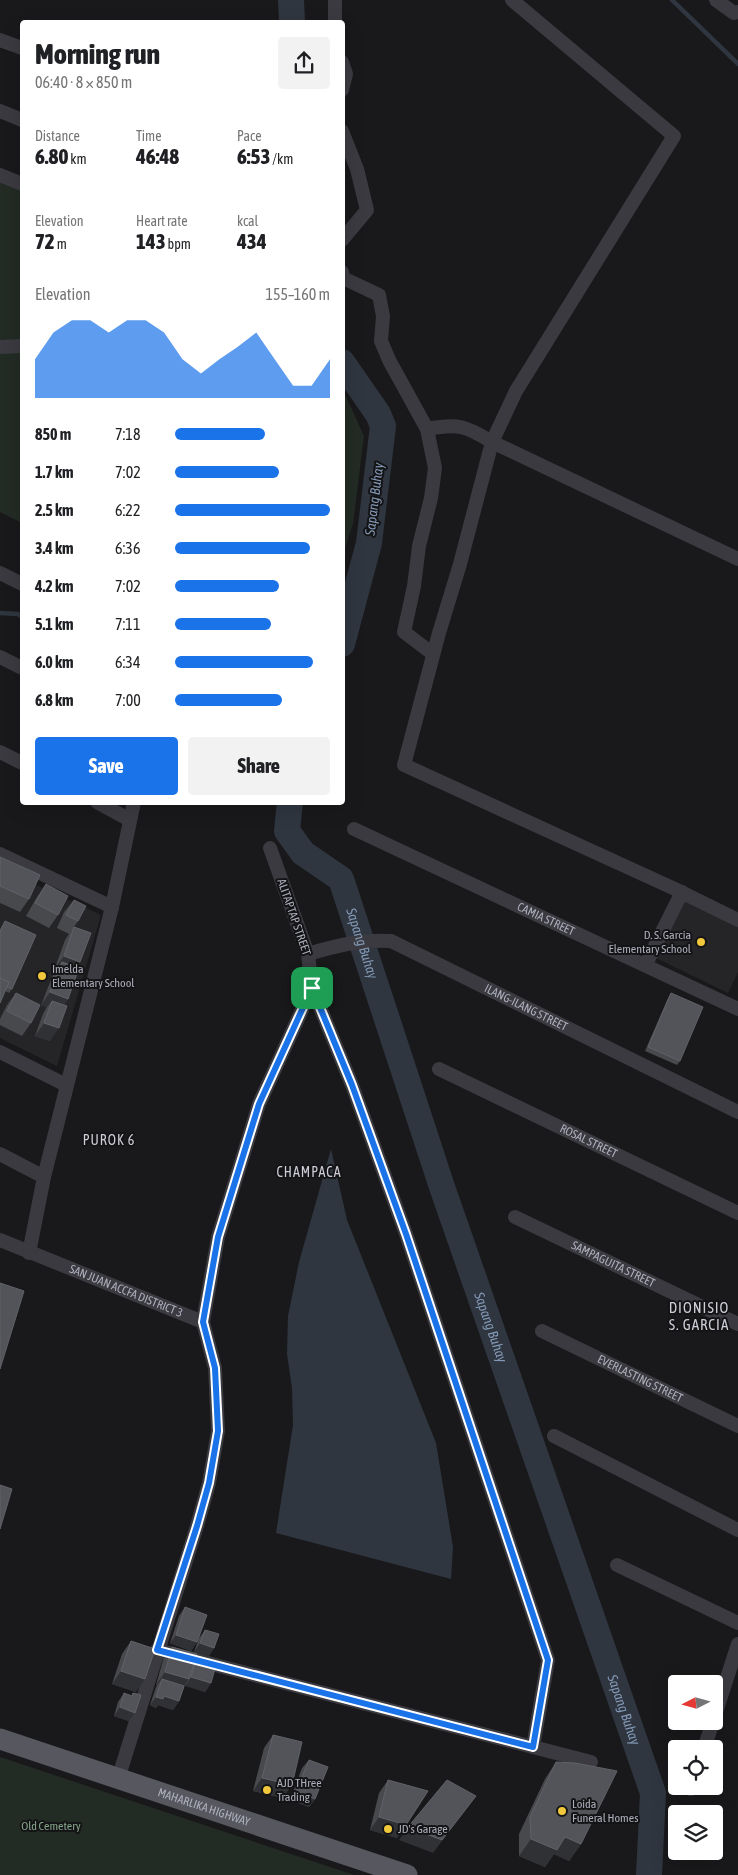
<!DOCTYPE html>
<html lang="en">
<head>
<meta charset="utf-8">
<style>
  body { margin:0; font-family:"Asap Condensed",sans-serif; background:#f2f2f2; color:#202124; height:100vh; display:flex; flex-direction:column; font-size:19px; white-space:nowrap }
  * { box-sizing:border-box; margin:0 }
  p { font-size:16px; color:#757577 }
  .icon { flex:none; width:28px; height:28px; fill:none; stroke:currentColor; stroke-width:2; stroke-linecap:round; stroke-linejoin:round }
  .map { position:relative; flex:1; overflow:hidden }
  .sheet { position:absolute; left:20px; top:20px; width:325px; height:785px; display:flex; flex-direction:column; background:#fff; border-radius:5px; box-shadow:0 5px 20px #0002 }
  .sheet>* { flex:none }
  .needle { width:32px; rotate:264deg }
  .fabs { position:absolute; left:668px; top:1675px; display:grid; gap:10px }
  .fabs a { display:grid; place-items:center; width:55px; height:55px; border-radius:5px; background:#fff; box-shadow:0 5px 20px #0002; font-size:25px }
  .pin { position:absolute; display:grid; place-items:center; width:42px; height:42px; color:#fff; margin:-21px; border-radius:10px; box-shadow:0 2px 8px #0006 }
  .round { display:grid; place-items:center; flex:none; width:52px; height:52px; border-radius:5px; background:#f2f2f2 }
  .head { display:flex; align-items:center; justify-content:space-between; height:85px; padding:0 15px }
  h1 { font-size:28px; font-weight:800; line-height:38px }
  .metrics { display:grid; grid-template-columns:repeat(3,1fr); gap:8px; height:85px; padding:5px 15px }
  .metrics div { display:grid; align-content:center }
  .metrics b { font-size:21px; font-weight:800 }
  .metrics small { font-size:14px; font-weight:400 }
  .metrics p { font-size:14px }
  .chart { height:140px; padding:10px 15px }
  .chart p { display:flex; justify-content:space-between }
  .chart svg { width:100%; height:90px; margin-top:5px; fill:#1a73e8; opacity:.7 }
  .cta { display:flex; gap:10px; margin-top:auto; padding:10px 15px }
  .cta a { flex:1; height:58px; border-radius:5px; background:#1a73e8; color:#fff; font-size:20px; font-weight:800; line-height:58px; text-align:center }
  .cta a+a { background:#f2f2f2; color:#202124 }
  ul { padding:0 15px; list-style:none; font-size:16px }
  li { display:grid; grid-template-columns:80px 60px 1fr; align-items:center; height:38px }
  li i { height:12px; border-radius:6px; background:#1a73e8 }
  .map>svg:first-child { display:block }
</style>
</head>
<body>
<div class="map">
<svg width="738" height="1875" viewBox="0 0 738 1875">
  <rect width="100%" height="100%" fill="#19191b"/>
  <g fill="#252528">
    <path d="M0,868L101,915L57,1066L0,1038Z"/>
    <path d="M684,899L738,925V972L728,993L656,958Z"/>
  </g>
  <g fill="#232b25">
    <path d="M0,179L22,188V523L0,512Z"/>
    <path d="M343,390L364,436L353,524L343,554Z"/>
    <path d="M0,1757L354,1875H0Z"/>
  </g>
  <path fill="#2f3640" d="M331,1149L347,1220L436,1443L453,1547L451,1579L276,1533L293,1425L292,1388L287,1354L288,1316L299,1262Z"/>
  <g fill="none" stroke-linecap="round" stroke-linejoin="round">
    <g stroke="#2f3640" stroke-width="4.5">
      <path d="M672,0L738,64"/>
      <path d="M0,613L18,614L22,617"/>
    </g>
    <g stroke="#2f3640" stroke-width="26">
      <path d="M291,0L292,22"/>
      <path d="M342,362L378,414L383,426L369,543L342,644"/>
      <path id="s1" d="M290,802L287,831L303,853L341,879L442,1187L653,1793L649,1875"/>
    </g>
    <g stroke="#3a3a40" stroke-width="14">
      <path d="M335,0V22"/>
      <path d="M512,0L674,136L516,391L492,442L460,564L439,633L404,765L675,889L738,920"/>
      <path d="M716,0L734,13L738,12"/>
      <path d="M0,40L22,48"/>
      <path d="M342,62L346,74L342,90"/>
      <path d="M0,111L22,120"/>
      <path d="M342,131L357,169L367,210L342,240"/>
      <path d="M0,175L22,184"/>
      <path d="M342,272L343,278L379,295L383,316L381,341L389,360L427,429L435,468L431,498L419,546L414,586L404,632L433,654"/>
      <path d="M0,347L22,346"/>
      <path d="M427,429C458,423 466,426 492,442L738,559"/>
      <path d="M0,573L22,584"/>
      <path d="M0,657L22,668"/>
      <path d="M0,752L22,763"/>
      <path d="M97,802L130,820"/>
      <path id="s2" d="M354,829L738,1009"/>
      <path d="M0,854L112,907"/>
      <path id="s3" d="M308,954C335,946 362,939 391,941L738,1112"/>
      <path d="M646,964L682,892"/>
      <path d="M312,988L352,1085L406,1234L548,1660L533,1747"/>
      <path d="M0,1052L66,1085"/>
      <path id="s4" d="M439,1069L738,1213"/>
      <path d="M0,1154L44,1177"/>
      <path id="s5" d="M515,1217L738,1324"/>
      <path id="s6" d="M0,1240L203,1322L215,1368L218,1431L209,1483L197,1526L118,1779"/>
      <path d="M29,1253L44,1177L112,907L134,802"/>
      <path d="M203,1322L218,1237L259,1104L312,988L308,954L270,848"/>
      <path id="s7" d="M542,1331L738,1426"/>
      <path d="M554,1436L738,1530"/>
      <path d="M617,1565L738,1623"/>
      <path d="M157,1650L591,1762"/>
      <path d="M714,1718L738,1644"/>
      <path d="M704,1749L713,1721"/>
      <path d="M691,1789L692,1786"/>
    </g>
    <path stroke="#56575f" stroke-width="21" id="s8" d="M0,1739L407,1875"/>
  </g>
  <g fill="#48494d">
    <path d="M0,857L29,899L20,912L0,903Z"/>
    <path d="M46,884L58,915L49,928L26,916L37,897Z"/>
    <path d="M74,900L78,921L74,927L80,962L76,967L68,999L64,1005L50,1041L35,1036L43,1014L47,1007L41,1005L53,975L57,969L55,968L65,940L69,934L57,928L64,912Z"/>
    <path d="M5,921L12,989L9,993L5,991L0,1003V929Z"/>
    <path d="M16,993L31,1023L22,1036L0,1025V1019L7,1005Z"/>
    <path d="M671,993L680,1061L677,1065L645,1051L668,998Z"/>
    <path d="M185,1607L197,1642L191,1651L170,1643L179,1616Z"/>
    <path d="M205,1630L214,1648L208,1657L194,1652L199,1638Z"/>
    <path d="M131,1641L136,1692L112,1684L122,1654Z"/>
    <path d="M172,1647L194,1663L196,1659L211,1683L205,1692L185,1685L179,1701L173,1710L158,1705L156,1708L150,1705L156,1687L157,1685H156L163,1660Z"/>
    <path d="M124,1693L131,1696L133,1693L135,1713L129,1721L114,1716L118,1702Z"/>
    <path d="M273,1735L283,1798L253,1791L264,1748Z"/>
    <path d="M309,1760L315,1799L309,1807L290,1800L302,1768Z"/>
    <path d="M556,1762L581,1844L569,1861L554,1854L545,1867L519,1856V1834L545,1779Z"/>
    <path d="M388,1780L397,1838L370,1830L379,1793Z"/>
  </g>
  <g fill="#303134">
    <path d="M64,956L80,962L71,974L62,962L57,969L55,968Z"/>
    <path d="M50,992L68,999L59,1012L52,1001L47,1007L41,1005Z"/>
    <path d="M44,1023L59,1028L50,1041L35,1036Z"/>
    <path d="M176,1635L197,1642L191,1651L170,1643Z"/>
    <path d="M200,1643L214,1648L208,1657L194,1652Z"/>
    <path d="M121,1671L145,1679L136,1692L112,1684Z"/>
    <path d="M165,1672L189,1679L180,1692L162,1679L157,1685H156Z"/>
    <path d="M191,1677L211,1683L205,1692L185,1686Z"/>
    <path d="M164,1696L179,1701L173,1710L158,1705L156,1708L150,1705L156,1697Z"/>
    <path d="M120,1707L135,1713L129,1721L114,1716Z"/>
    <path d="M262,1778L292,1785L283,1798L253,1791Z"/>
    <path d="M296,1791L315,1799L309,1807L290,1800Z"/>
    <path d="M476,1796L433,1853L399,1840L408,1827Z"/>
    <path d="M379,1817L406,1825L397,1838L370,1830Z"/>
    <path d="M565,1837L581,1844L569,1861L554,1854L545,1867L519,1856L531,1839Z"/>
  </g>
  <g fill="#525459" stroke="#606268">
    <path d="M0,857L40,875L29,899L0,886Z"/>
    <path d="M46,884L68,896L58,915L35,903Z"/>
    <path d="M74,900L86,906L78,921L66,915Z"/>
    <path d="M5,921L36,935L12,989L7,987L9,982L0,978V932Z"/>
    <path d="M74,927L91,933L80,962L64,956Z"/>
    <path d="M62,962L79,968L68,999L50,992Z"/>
    <path d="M0,978L9,982L0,1003Z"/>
    <path d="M16,993L40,1005L31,1023L7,1011Z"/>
    <path d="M671,993L703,1007L680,1061L648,1047Z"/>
    <path d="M52,1001L67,1006L59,1028L44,1023Z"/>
    <path d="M0,1283L24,1291L0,1369Z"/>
    <path d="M0,1485L12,1489L0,1529Z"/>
    <path d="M185,1607L207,1615L197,1642L176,1635Z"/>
    <path d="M205,1630L219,1634L214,1648L200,1643Z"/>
    <path d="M131,1641L155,1649L145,1679L121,1671Z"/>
    <path d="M172,1647L197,1654L189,1679L165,1672Z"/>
    <path d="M196,1659L216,1665L211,1683L191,1677Z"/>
    <path d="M162,1679L184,1686L179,1701L164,1696L163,1699L156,1697Z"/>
    <path d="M124,1693L132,1696L133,1693L141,1695L135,1713L120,1707Z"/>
    <path d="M273,1735L302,1742L292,1785L262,1778Z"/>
    <path d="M309,1760L328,1767L315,1799L296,1791Z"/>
    <path d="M556,1762L575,1763L617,1771L581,1844L565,1837L557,1850L531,1839L530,1817Z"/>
    <path d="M388,1780L428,1791L406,1825L379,1817Z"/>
    <path d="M447,1780L476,1796L442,1840L408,1827Z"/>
  </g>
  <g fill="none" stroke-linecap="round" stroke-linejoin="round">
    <defs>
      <path id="route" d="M312,988L352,1085L406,1234L548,1660L533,1747L157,1650L197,1526L209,1483L218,1431L215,1368L203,1322L218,1237L259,1104Z"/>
    </defs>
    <use href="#route" stroke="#fff" stroke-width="10"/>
    <use href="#route" stroke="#1a73e8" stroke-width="6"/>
  </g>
  <g fill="#f1c83b" stroke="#141416" stroke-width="2">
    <circle cx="701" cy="942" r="5"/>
    <circle cx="42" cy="976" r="5"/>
    <circle cx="267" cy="1790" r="5"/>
    <circle cx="562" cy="1811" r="5"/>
    <circle cx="388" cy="1829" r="5"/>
  </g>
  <g text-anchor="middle" stroke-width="4" stroke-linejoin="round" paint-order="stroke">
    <g font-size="12" fill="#acaebb" stroke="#141416">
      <text transform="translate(294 917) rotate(71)" y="4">ALITAPTAP STREET</text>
      <text dy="4" stroke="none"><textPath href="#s2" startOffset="212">CAMIA STREET</textPath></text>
      <text dy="4" stroke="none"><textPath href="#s3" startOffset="235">ILANG-ILANG STREET</textPath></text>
      <text dy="4" stroke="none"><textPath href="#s4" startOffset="166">ROSAL STREET</textPath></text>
      <text dy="4" stroke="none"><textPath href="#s5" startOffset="109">SAMPAGUITA STREET</textPath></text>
      <text dy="4" stroke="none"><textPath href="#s6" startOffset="136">SAN JUAN ACCFA DISTRICT 3</textPath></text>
      <text dy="4" stroke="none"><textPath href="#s7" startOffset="109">EVERLASTING STREET</textPath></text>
      <text dy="4" stroke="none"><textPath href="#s8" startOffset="215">MAHARLIKA HIGHWAY</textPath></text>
    </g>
    <g font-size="12" fill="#acaebb" stroke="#141416" text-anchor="start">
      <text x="691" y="939" text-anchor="end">D. S. Garcia<tspan x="691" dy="14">Elementary School</tspan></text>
      <text x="52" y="973">Imelda<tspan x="52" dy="14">Elementary School</tspan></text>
      <text x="277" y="1787">AJD THree<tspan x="277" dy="14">Trading</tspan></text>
      <text x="572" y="1808">Loida<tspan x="572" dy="14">Funeral Homes</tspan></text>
      <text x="398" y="1833">JD's Garage</text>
    </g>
    <g font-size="12" fill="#83a589" stroke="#141416">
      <text x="51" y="1830">Old Cemetery</text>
    </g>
    <g font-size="14" font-style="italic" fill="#8398b5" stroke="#141416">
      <text transform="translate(374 499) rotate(-83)" y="5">Sapang Buhay</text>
      <text dy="5" stroke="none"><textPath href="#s1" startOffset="170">Sapang Buhay</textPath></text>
      <text dy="5" stroke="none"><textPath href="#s1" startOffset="575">Sapang Buhay</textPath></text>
      <text dy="5" stroke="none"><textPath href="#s1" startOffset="980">Sapang Buhay</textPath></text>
    </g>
    <g font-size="14" letter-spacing="1" fill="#cdced7" stroke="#141416">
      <text x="109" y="1145">PUROK 6</text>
      <text x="309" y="1177">CHAMPACA</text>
    </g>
    <g font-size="15" letter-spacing="1" fill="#cdced7" stroke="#141416">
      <text x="699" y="1313">DIONISIO<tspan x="699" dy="17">S. GARCIA</tspan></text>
    </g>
  </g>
</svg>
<div class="fabs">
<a><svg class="needle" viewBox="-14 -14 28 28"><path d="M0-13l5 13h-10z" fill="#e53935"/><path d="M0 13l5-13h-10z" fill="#757577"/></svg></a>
<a><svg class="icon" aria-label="locate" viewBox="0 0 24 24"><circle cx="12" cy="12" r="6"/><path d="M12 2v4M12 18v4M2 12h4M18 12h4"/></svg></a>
<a><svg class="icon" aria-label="layers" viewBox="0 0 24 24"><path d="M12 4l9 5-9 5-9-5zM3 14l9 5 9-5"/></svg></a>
</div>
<div class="pin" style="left:312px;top:988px;background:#1e9e55"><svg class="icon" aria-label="arrive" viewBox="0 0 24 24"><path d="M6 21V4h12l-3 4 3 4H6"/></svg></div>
<section class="sheet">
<div class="head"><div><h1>Morning run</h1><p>06:40 · 8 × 850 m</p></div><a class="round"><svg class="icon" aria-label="share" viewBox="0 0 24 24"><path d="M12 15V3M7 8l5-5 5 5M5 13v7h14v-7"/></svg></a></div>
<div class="metrics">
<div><p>Distance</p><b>6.80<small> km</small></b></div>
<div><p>Time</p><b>46:48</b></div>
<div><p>Pace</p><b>6:53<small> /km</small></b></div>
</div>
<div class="metrics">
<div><p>Elevation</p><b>72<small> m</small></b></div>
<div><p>Heart rate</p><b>143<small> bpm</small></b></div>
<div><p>kcal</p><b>434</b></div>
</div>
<div class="chart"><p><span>Elevation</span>155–160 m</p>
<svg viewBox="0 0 160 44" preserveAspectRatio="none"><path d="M0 44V25L10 12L20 6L30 6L40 12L50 6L60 6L70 12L80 25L90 32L100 25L110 19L120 12L130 25L140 38L150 38L160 25V44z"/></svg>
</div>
<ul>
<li><b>850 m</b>7:18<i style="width:58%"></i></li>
<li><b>1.7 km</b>7:02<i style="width:67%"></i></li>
<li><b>2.5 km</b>6:22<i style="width:100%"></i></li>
<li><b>3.4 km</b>6:36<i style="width:87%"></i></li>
<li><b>4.2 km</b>7:02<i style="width:67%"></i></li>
<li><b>5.1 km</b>7:11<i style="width:62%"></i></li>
<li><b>6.0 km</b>6:34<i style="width:89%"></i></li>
<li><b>6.8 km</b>7:00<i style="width:69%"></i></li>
</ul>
<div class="cta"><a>Save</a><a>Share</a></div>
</section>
</div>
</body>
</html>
